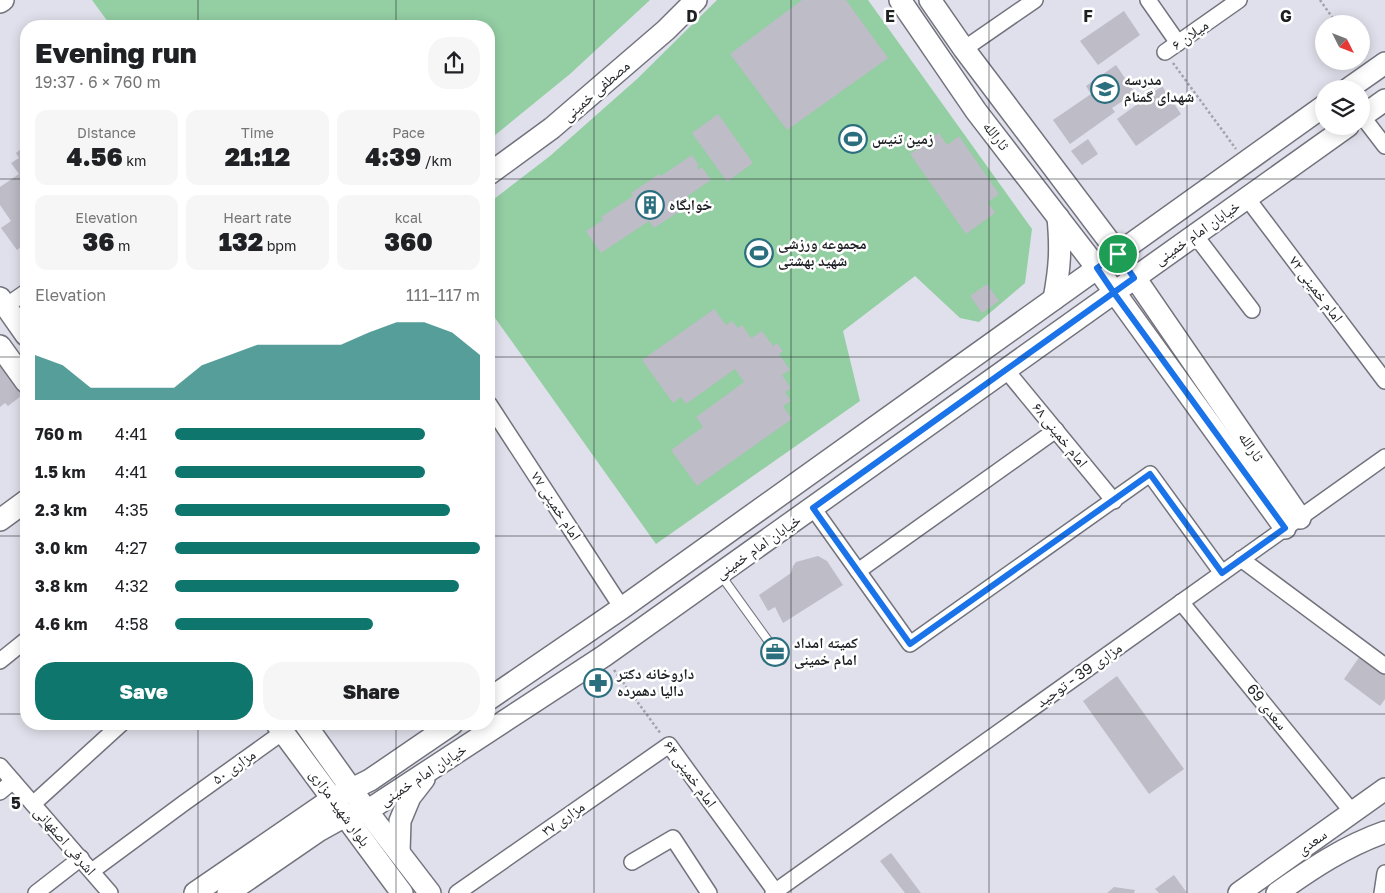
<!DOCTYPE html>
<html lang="en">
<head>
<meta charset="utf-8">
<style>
  body { margin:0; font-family:"Golos Text","Noto Naskh Arabic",sans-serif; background:#f6f6f6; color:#202124; height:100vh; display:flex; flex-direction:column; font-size:19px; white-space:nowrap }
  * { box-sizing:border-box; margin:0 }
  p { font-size:16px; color:#757577 }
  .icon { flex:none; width:28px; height:28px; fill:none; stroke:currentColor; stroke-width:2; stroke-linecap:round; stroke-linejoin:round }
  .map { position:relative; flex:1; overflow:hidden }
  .panel { position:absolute; left:20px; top:20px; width:475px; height:710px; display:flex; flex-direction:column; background:#fff; border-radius:20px; box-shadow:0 2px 12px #0003 }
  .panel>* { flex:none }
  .needle { width:32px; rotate:132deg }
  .fabs { position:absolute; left:1315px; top:15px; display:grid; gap:10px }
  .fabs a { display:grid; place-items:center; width:55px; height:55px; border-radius:50%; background:#fff; box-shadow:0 2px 12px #0003; font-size:25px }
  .pin { position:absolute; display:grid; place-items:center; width:42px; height:42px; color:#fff; margin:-21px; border:2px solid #fff; border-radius:50%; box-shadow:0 1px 5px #0007 }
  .round { display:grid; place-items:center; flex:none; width:52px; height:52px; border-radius:20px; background:#f6f6f6 }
  .headline { display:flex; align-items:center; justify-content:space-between; height:85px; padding:0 15px }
  h1 { font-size:28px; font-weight:800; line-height:38px }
  .figures { display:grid; grid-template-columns:repeat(3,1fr); gap:8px; height:85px; padding:5px 15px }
  .figures div { display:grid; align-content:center; border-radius:12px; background:#f6f6f6; text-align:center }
  .figures b { font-size:25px; font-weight:800 }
  .figures small { font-size:14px; font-weight:400 }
  .figures p { font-size:14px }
  .chart { height:140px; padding:10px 15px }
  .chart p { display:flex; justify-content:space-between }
  .chart svg { width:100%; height:90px; margin-top:5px; fill:#0f766e; opacity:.7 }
  .cta { display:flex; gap:10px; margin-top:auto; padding:10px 15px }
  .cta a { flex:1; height:58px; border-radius:20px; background:#0f766e; color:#fff; font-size:20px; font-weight:800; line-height:58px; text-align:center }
  .cta a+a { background:#f6f6f6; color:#202124 }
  ul { padding:0 15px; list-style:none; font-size:16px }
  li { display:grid; grid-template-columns:80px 60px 1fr; align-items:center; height:38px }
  li i { height:12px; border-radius:6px; background:#0f766e }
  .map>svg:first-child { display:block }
</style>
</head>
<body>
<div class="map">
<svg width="1385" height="893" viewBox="0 0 1385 893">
  <rect width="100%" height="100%" fill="#dfe0eb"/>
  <g fill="#94cea3">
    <path d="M92,0H650L570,74L489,140V26H111Z"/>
    <path d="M717,0H868L1032,229L1025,283L979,322L960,318L915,276L843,331L860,401L656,544L493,315L489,318V203L550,156L637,79Z"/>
  </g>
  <g fill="#bdbcc7">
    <path d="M802,0H846L888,58L787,130L730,54Z"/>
    <path d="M1124,11L1140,35L1098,65L1080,41Z"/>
    <path d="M1116,65L1135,93L1112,108L1115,112L1070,144L1053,120L1091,94L1086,86Z"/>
    <path d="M1162,86L1181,114L1136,146L1117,119Z"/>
    <path d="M718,114L753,163L727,182L692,133Z"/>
    <path d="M939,133L947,145L959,136L999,194L988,202L995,213L966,234L910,154Z"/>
    <path d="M1088,139L1098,154L1082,165L1071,151Z"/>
    <path d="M26,145V243L17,250L1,228L11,221L0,205V187L19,174L11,163L19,158L16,153Z"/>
    <path d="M692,155L699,165L697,167L699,170L702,167L711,180L679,202L683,209L654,228L649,221L601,253L586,231L603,220L601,217L633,196L631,193L659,174L661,176Z"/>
    <path d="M987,284L999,301L982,313L970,296Z"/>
    <path d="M714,309L726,325L732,321L738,328L742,325L751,338L762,331L773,346L777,343L783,351L779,354L790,370L782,375L791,388L785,392L791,401L783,406L792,419L697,486L671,450L703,427L696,417L744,382L735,369L686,404L681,397L673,403L642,360Z"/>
    <path d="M0,360L25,393L8,406L5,403L0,407Z"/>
    <path d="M818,556L827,561L843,585L783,623L775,607L768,611L759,595L791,573L793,566L796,562Z"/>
    <path d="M1360,656L1385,675V699L1380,706L1344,679Z"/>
    <path d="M1117,676L1184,769L1149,794L1083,701Z"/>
    <path d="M891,853L921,893H905L880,861Z"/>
    <path d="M1174,875L1187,893H1159L1155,889Z"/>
    <path d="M1114,887L1135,890L1134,893H1107Z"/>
  </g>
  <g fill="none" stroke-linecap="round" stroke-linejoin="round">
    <defs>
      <path id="lane" d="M720,574L782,660"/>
      <g id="street">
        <path d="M1148,0L1178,43"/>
        <path d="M964,49L1035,0"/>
        <path d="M1165,52L1239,0"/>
        <path d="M1362,116L1385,146"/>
        <path d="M1247,198L1385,381"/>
        <path d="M1195,235L1252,310"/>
        <path d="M6,306L26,292"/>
        <path d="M1006,370L1114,501"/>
        <path d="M489,404L622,608"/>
        <path d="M813,508L910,644L1150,474L1222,573"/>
        <path d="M1241,559L1385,666"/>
        <path d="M858,571L1056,430"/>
        <path d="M1181,602L1353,813"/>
        <path d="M0,661L26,640"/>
        <path d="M0,766L110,893"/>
        <path d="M0,792L13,781"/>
        <path d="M33,804L121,724"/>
        <path d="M632,862L673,838L709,893"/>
        <path d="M92,871L184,803L283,732"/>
        <path d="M36,893L81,858"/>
        <path d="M457,893L669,745L775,891"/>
        <path d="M773,893L1385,457"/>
        <path d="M1382,893L1385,873"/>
      </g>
      <g id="secondary">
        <path d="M900,0L976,111L1097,268L1285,528"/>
        <path d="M930,0L964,49L1118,253L1300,518"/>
        <path d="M0,2L3,0"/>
        <path d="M1348,89L1385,63"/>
        <path d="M1361,117L1385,100"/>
        <path d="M489,174L552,128L666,30L696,0"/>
        <path d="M0,298L26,335"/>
        <path d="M1054,299C1060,267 1061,249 1058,217"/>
        <path d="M0,346L26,382"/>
        <path d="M0,520L26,501"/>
        <path d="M489,699L622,608L1324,106"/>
        <path d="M277,724L402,893"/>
        <path d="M305,724L367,811L430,893"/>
        <path d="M399,852L400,821L410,797L424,779"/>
        <path d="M195,893L332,799L370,780L452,724"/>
        <path d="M228,893L318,831L345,816L367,811L604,656L1348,126"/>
        <path d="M1239,893L1385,789"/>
        <path d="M1277,893C1311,869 1345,846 1385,832"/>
      </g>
    </defs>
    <use href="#lane" stroke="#72737d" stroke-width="10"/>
    <use href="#street" stroke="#72737d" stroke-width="18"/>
    <use href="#secondary" stroke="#72737d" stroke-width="24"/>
    <g stroke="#a1a2ab" stroke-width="2.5" stroke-dasharray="2.5 2.5" stroke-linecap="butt">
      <path d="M1320,0L1337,24"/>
      <path d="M1173,63L1236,149"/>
      <path d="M614,670L661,734"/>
    </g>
    <use href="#lane" stroke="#fff" stroke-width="8"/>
    <use href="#street" stroke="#fff" stroke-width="15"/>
    <use href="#secondary" stroke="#fff" stroke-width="21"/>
  </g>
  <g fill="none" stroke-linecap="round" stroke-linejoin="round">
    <defs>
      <path id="route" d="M1118,254L1134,278C1027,355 920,431 813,508L910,644L1150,474L1222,573L1285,528L1114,293L1097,268L1118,254"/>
    </defs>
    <use href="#route" stroke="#fff" stroke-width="10"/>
    <use href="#route" stroke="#1a73e8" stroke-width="6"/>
  </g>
  <path fill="none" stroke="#1f2024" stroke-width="1" stroke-opacity="0.55" d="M198,0V26M396,0V26M594,0V893M791,0V893M989,0V893M1187,0V893M0,179H26M489,179H1385M0,357H26M489,357H1385M0,536H26M489,536H1385M0,714H26M489,714H1385M198,724V893M396,724V893"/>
  <defs>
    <symbol id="school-ring" viewBox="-11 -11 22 22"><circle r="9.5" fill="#fff" stroke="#2b6f7f" stroke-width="1.5"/><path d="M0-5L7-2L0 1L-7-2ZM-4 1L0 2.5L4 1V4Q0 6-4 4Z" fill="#2b6f7f"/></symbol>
    <symbol id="stadium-ring" viewBox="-11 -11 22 22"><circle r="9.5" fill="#fff" stroke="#2b6f7f" stroke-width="1.5"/><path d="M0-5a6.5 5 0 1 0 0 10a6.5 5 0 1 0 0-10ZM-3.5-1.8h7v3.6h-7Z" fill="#2b6f7f"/></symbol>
    <symbol id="building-ring" viewBox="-11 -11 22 22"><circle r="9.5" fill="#fff" stroke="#2b6f7f" stroke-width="1.5"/><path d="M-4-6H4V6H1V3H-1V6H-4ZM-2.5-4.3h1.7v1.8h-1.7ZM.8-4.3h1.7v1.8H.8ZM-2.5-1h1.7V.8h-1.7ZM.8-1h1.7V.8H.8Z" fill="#2b6f7f"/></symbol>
    <symbol id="office-ring" viewBox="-11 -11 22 22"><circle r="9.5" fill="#fff" stroke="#2b6f7f" stroke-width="1.5"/><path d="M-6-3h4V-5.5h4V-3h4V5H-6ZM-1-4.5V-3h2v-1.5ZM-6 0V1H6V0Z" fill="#2b6f7f"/></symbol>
    <symbol id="pharmacy-ring" viewBox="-11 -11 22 22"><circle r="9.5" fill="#fff" stroke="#2b6f7f" stroke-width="1.5"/><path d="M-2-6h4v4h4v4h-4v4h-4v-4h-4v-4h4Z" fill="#2b6f7f"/></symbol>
  </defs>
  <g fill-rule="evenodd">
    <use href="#school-ring" x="1089" y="73" width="32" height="32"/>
    <use href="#stadium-ring" x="837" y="123" width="32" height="32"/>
    <use href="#building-ring" x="634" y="189" width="32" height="32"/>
    <use href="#stadium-ring" x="743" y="237" width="32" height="32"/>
    <use href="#office-ring" x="759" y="636" width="32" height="32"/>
    <use href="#pharmacy-ring" x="582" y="667" width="32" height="32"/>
  </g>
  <g text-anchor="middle" stroke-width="5" stroke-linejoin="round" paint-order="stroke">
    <g font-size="15" fill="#1f2024" stroke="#fff">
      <text transform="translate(1190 35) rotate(-35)" y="5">میلان ۶</text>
      <text transform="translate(596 91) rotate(-41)" y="5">مصطفی خمینی</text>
      <text transform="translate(996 136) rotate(52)" y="5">ثارالله</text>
      <text transform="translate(1197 233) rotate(-35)" y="5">خیابان امام خمینی</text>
      <text transform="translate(1316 289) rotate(53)" y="5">امام خمینی ۷۲</text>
      <text transform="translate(1060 435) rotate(51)" y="5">امام خمینی ۶۸</text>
      <text transform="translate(1251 447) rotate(55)" y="5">ثارالله</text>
      <text transform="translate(556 506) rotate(57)" y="5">امام خمینی ۷۷</text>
      <text transform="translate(758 547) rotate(-35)" y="5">خیابان امام خمینی</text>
      <text transform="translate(1079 675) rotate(-35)" y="5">مزاری 39 - توحید</text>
      <text transform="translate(1267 707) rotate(51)" y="5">سعدی 69</text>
      <text transform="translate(234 767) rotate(-35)" y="5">مزاری ۵۰</text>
      <text transform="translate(690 774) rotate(54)" y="5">امام خمینی ۶۴</text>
      <text transform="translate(423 775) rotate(-33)" y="5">خیابان امام خمینی</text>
      <text transform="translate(340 808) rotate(54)" y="5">بلوار شهید مزاری</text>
      <text transform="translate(563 819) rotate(-35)" y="5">مزاری ۳۷</text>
      <text transform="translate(65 841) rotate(49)" y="5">اشرفی اصفهانی</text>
      <text transform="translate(1312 842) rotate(-35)" y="5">سعدی</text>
    </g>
    <g font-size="15" font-weight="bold" fill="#1f2024" stroke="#fff" text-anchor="start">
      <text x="1124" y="85">مدرسه<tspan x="1124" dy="17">شهدای گمنام</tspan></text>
      <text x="872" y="144">زمین تنیس</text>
      <text x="669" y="210">خوابگاه</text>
      <text x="778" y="249">مجموعه ورزشی<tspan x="778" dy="17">شهید بهشتی</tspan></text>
      <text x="794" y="648">کمیته امداد<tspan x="794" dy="17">امام خمینی</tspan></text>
      <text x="617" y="679">داروخانه دکتر<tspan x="617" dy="17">دالیا دهمرده</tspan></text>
    </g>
  </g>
  <g font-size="16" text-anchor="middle" font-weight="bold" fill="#1f2024" stroke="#fff" stroke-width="5" stroke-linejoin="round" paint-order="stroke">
    <text x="692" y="22">D</text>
    <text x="890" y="22">E</text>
    <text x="1088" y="22">F</text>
    <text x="1286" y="22">G</text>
    <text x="16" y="809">5</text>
  </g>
</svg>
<div class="fabs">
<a><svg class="needle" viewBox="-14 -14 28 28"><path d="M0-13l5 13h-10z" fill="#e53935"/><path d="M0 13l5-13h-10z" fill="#757577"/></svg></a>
<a><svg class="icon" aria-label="layers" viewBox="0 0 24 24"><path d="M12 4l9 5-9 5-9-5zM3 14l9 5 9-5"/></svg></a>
</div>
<div class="pin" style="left:1118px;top:254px;background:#1e9e55"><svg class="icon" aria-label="arrive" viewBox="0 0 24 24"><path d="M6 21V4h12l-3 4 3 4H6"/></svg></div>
<section class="panel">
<div class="headline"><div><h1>Evening run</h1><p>19:37 · 6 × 760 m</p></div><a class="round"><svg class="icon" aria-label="share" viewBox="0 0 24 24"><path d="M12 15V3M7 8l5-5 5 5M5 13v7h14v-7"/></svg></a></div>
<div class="figures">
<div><p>Distance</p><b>4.56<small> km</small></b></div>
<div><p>Time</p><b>21:12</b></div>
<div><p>Pace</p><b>4:39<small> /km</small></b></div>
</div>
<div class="figures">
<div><p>Elevation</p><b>36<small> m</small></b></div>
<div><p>Heart rate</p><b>132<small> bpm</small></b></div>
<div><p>kcal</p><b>360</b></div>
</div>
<div class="chart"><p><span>Elevation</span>111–117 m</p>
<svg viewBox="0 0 160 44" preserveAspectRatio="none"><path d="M0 44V22L10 27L20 38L30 38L40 38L50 38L60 27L70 22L80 17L90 17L100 17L110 17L120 11L130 6L140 6L150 11L160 22V44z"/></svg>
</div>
<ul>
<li><b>760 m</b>4:41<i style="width:82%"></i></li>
<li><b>1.5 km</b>4:41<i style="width:82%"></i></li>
<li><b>2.3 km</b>4:35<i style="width:90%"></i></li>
<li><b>3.0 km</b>4:27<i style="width:100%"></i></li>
<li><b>3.8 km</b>4:32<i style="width:93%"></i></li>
<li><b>4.6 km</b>4:58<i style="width:65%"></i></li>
</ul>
<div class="cta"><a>Save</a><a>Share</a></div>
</section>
</div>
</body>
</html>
